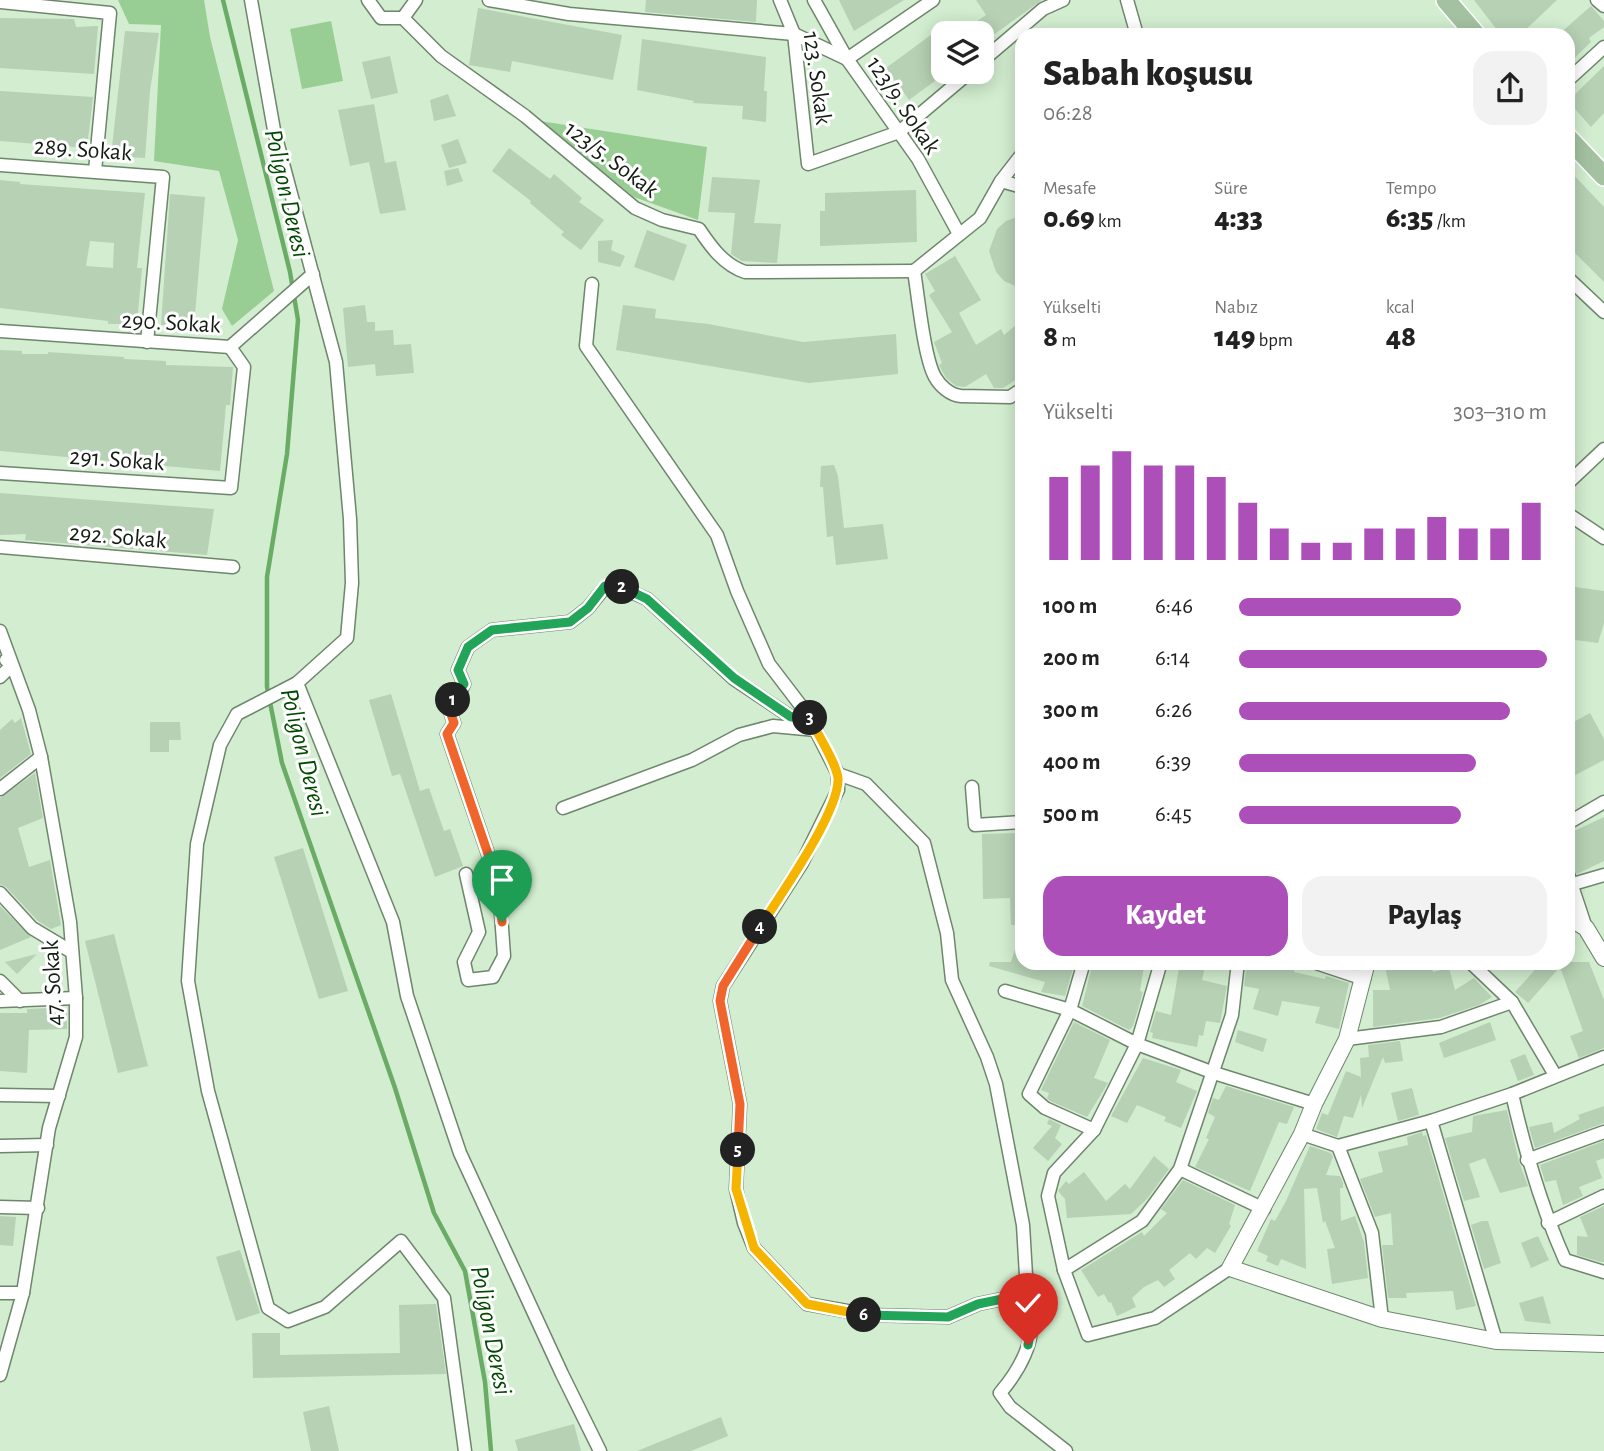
<!DOCTYPE html>
<html lang="tr">
<head>
<meta charset="utf-8">
<style>
  body { margin:0; font-family:"Alegreya Sans",sans-serif; background:#f2f2f2; color:#222; height:100vh; display:flex; flex-direction:column; font-size:26px; white-space:nowrap }
  * { box-sizing:border-box; margin:0 }
  p { font-size:23px; color:#767676 }
  .icon { flex:none; width:38px; height:38px; fill:none; stroke:currentColor; stroke-width:2; stroke-linecap:round; stroke-linejoin:round }
  .map { position:relative; flex:1; overflow:hidden }
  .drawer { position:absolute; left:1015px; top:28px; width:560px; height:942px; display:flex; flex-direction:column; background:#fff; border-radius:21px; box-shadow:0 4px 18px #0003 }
  .drawer>* { flex:none }
  .buttons { position:absolute; left:931px; top:21px; display:grid; gap:14px }
  .buttons a { display:grid; place-items:center; width:63px; height:63px; border-radius:14px; background:#fff; box-shadow:0 4px 18px #0003; font-size:35px }
  .pin { position:absolute; display:grid; place-items:center; width:60px; height:60px; color:#fff; margin:-72px -30px; border-radius:50% 50% 50% 0; rotate:-45deg; box-shadow:0 0 7px #0007 }
  .pin .icon { rotate:45deg }
  .km { position:absolute; width:35px; height:35px; margin:-18px; border-radius:50%; background:#222; color:#fff; font-size:19px; line-height:35px; text-align:center }
  .round { display:grid; place-items:center; flex:none; width:74px; height:74px; border-radius:21px; background:#f2f2f2 }
  .headline { display:flex; align-items:center; justify-content:space-between; height:119px; padding:0 28px }
  h1 { font-size:38px; font-weight:800; line-height:52px }
  .figures { display:grid; grid-template-columns:repeat(3,1fr); gap:10px; height:119px; padding:7px 28px }
  .figures div { display:grid; align-content:center }
  .figures b { font-size:30px; font-weight:800 }
  .figures small { font-size:19px; font-weight:400 }
  .figures p { font-size:19px }
  .chart { height:196px; padding:14px 28px }
  .chart p { display:flex; justify-content:space-between }
  .chart svg { width:100%; height:126px; margin-top:7px; stroke:#ac4fb9; stroke-width:6 }
  .primary-button { display:flex; gap:14px; margin-top:auto; padding:14px 28px }
  .primary-button a { flex:1; height:80px; border-radius:21px; background:#ac4fb9; color:#fff; font-size:28px; font-weight:800; line-height:80px; text-align:center }
  .primary-button a+a { background:#f2f2f2; color:#222 }
  ul { padding:0 28px; list-style:none; font-size:23px }
  li { display:grid; grid-template-columns:112px 84px 1fr; align-items:center; height:52px }
  li i { height:18px; border-radius:9px; background:#ac4fb9 }
  .map>svg:first-child { display:block }
</style>
</head>
<body>
<div class="map">
<svg width="1604" height="1451" viewBox="0 0 1604 1451">
  <rect width="100%" height="100%" fill="#d2edcf"/>
  <g fill="#98cd94">
    <path d="M118,0H204L210,37L274,291L232,326L222,309L238,240L219,171L154,161L161,25L129,24Z"/>
    <path d="M331,21L343,81L302,89L290,29Z"/>
    <path d="M540,121L707,147L698,220L634,197Z"/>
  </g>
  <g fill="none" stroke-linecap="round" stroke-linejoin="round">
    <path stroke="#6aac66" stroke-width="4.5" d="M223,0L290,272L298,320L287,454L267,577V687L282,763L395,1088L434,1213L465,1271L485,1382L491,1451"/>
  </g>
  <g fill="#b6d1b4" fill-rule="evenodd">
    <path d="M646,0H757L756,22L645,12Z"/>
    <path d="M839,0H904L854,31Z"/>
    <path d="M976,0H1042L982,43V33H960L986,15Z"/>
    <path d="M1474,0H1557L1520,35H1501Z"/>
    <path d="M1591,6L1604,21V27L1589,38L1591,42L1568,64V35H1558Z"/>
    <path d="M478,8L622,35L613,80L512,61L510,72L469,65Z"/>
    <path d="M0,18L74,19L76,27L98,26L94,74L0,68Z"/>
    <path d="M943,26V69L939,72H947L909,100L886,68Z"/>
    <path d="M125,31L159,33L150,91L145,158L111,156Z"/>
    <path d="M642,39L766,57L764,91H767L766,122L742,119L743,106L693,103L694,101L637,90Z"/>
    <path d="M390,56L398,93L371,99L362,62Z"/>
    <path d="M1604,66V113L1591,127L1568,101Z"/>
    <path d="M0,91L93,97L87,148L0,141Z"/>
    <path d="M448,94L456,116L434,121L430,100Z"/>
    <path d="M374,104L385,163L396,161L406,210L380,214L369,162L350,166L338,110Z"/>
    <path d="M458,139L467,163L449,168L441,145Z"/>
    <path d="M509,148L550,179L554,174L582,198L579,202L604,220L581,250L561,235L564,232L530,203L531,201L492,171Z"/>
    <path d="M458,168L463,181L447,186L444,171Z"/>
    <path d="M1568,169L1604,207V282L1568,246Z"/>
    <path d="M712,177L760,180L754,223L781,224L777,263L742,261L731,254L735,213L708,212Z"/>
    <path d="M0,180L20,182V184L145,193L137,268H142L137,324H108V321L0,308ZM90,241L114,243L113,268L86,266Z"/>
    <path d="M916,190L917,242L820,246V211H825V193Z"/>
    <path d="M170,194L205,197L194,326L161,325Z"/>
    <path d="M1022,215V289L1004,281L996,272L989,251L997,229L1006,221Z"/>
    <path d="M647,230L687,245L674,281L634,267Z"/>
    <path d="M613,240L611,250L625,256L620,267L598,262V241Z"/>
    <path d="M955,256L981,300L959,313L976,345L1001,329L1004,335L1022,320V376L1003,388H994L986,374L965,387L956,386L946,378L939,365L942,363L934,342L952,332L929,295L935,291L925,274Z"/>
    <path d="M365,305L367,322H375V331L393,330L394,345L411,344L414,373L376,376L375,364L348,367L343,308Z"/>
    <path d="M623,305L656,309L655,318L708,324L803,342L896,334L898,374L809,383L616,350Z"/>
    <path d="M0,350L22,351V354H48V352L124,357V359L166,361V365L233,367L230,405H226L220,471L0,451Z"/>
    <path d="M834,465L838,476L844,528L883,524L888,559L836,565L833,536L827,537L823,487H820L821,466Z"/>
    <path d="M0,493L214,509L207,555L25,540L26,534L0,535Z"/>
    <path d="M1568,586L1604,591V623L1598,643L1568,639Z"/>
    <path d="M391,694L420,791L429,788L444,831L450,829L463,866L435,877L400,774L392,776L369,700Z"/>
    <path d="M1590,713L1604,739V760L1568,779V725Z"/>
    <path d="M21,718L31,754L0,778V730L12,719L15,723Z"/>
    <path d="M150,722H180L181,740H169V752H150Z"/>
    <path d="M35,773L43,818L18,828L29,867L50,860L61,925L51,929L38,921L6,887L0,884V798Z"/>
    <path d="M1604,817V861L1577,874L1568,862V834Z"/>
    <path d="M1022,833V925H1011L1010,898L983,899L982,834Z"/>
    <path d="M303,848L348,991L319,999L274,857Z"/>
    <path d="M0,906L31,937L0,950Z"/>
    <path d="M114,934L148,1066L118,1073L85,941Z"/>
    <path d="M1019,935H1022V962H1075L1065,996L1041,992L1045,982L989,966L990,962H1011Z"/>
    <path d="M37,954L17,974L5,962Z"/>
    <path d="M1093,962H1127L1144,966L1140,991L1143,992L1133,1026L1129,1030L1082,1006Z"/>
    <path d="M1180,962H1206L1202,980L1227,986L1220,1023L1206,1021L1203,1036L1199,1035L1197,1047L1152,1038L1153,1033L1150,1032L1156,1011L1171,1015Z"/>
    <path d="M1247,962H1278L1295,966L1294,972L1325,979L1326,976L1349,983L1339,1029L1315,1023L1320,1007L1282,1001L1278,1016L1253,1009L1259,989L1244,986Z"/>
    <path d="M1384,962H1430L1433,972L1449,968L1455,990L1474,978L1492,997L1479,1005L1439,1018L1373,1027V990H1390Z"/>
    <path d="M1525,962H1589L1604,1000V1048L1579,1058L1570,1036L1583,1031L1560,967L1528,1003L1515,992L1534,971Z"/>
    <path d="M49,1008V1014L67,1013V1029L29,1030L27,1073L0,1071V1013H27V1009Z"/>
    <path d="M1074,1022L1110,1040L1094,1078L1108,1083L1087,1117L1050,1101L1047,1098L1049,1093L1041,1090Z"/>
    <path d="M1490,1022L1496,1040L1444,1058L1439,1043Z"/>
    <path d="M1238,1030L1267,1039L1263,1052L1235,1042Z"/>
    <path d="M1400,1041L1403,1061L1385,1063L1383,1057L1362,1108L1361,1095L1353,1118L1344,1116L1337,1137L1316,1129L1322,1113L1328,1115L1346,1071L1361,1077L1360,1058L1369,1057L1368,1045Z"/>
    <path d="M1525,1054L1534,1075L1518,1081L1510,1060Z"/>
    <path d="M1143,1058L1181,1070L1176,1082L1197,1091L1181,1128L1164,1121L1166,1117L1137,1105L1127,1123L1111,1116Z"/>
    <path d="M1226,1086L1294,1107L1287,1124L1279,1122L1250,1191L1195,1167L1209,1139L1206,1138L1215,1117L1208,1113L1213,1098L1219,1100Z"/>
    <path d="M1412,1088L1419,1115L1398,1121L1391,1093Z"/>
    <path d="M1604,1106V1123L1535,1148L1529,1127L1552,1122L1554,1133L1580,1119L1578,1115Z"/>
    <path d="M1507,1110L1519,1162L1528,1186L1500,1193L1485,1158L1469,1164L1480,1197L1464,1201L1445,1138L1472,1132L1473,1116Z"/>
    <path d="M1049,1119L1061,1125L1055,1138L1062,1144L1048,1161L1033,1148L1052,1126L1047,1124Z"/>
    <path d="M1422,1132L1423,1136L1426,1135L1476,1306L1456,1310L1453,1291L1406,1293L1407,1298H1388L1382,1245H1393L1391,1213L1375,1217L1360,1179L1383,1172L1378,1152L1408,1145L1407,1137Z"/>
    <path d="M1604,1141V1158L1596,1161L1602,1178L1579,1187L1583,1196L1563,1205L1556,1180L1545,1182L1540,1165Z"/>
    <path d="M1310,1146L1331,1153L1333,1157L1326,1175L1340,1176L1343,1183V1188H1340L1341,1221L1355,1216L1364,1242L1368,1278L1332,1284L1327,1249L1335,1248L1325,1221L1323,1223L1317,1188L1304,1189L1306,1269L1281,1259L1278,1266L1266,1261L1268,1256L1257,1251L1271,1219L1275,1221L1286,1201Z"/>
    <path d="M1154,1156L1169,1169L1147,1199L1131,1214L1067,1218L1065,1199L1058,1191L1066,1181L1069,1184L1084,1172L1106,1201L1125,1184L1130,1189Z"/>
    <path d="M1183,1180L1235,1205L1229,1224L1231,1226L1215,1253L1207,1248L1196,1259L1190,1253L1169,1270L1175,1279L1164,1287L1158,1280L1144,1287L1132,1298L1136,1307L1117,1316L1111,1302L1109,1303L1104,1294L1098,1297L1081,1270L1142,1232L1144,1236L1167,1213L1161,1209Z"/>
    <path d="M1604,1206V1262H1601L1577,1255V1236L1588,1237L1580,1217Z"/>
    <path d="M0,1216L16,1217L13,1246L0,1245Z"/>
    <path d="M1482,1221H1488L1501,1263L1484,1269L1471,1225Z"/>
    <path d="M1538,1236L1549,1260L1531,1268L1521,1243Z"/>
    <path d="M240,1250L260,1313L236,1321L216,1257Z"/>
    <path d="M1543,1296L1551,1324L1525,1321L1519,1303Z"/>
    <path d="M436,1304L446,1374L253,1378L252,1333H280V1355L400,1353L399,1305Z"/>
    <path d="M329,1406L339,1451H311L303,1412Z"/>
    <path d="M721,1417L728,1436L691,1451H637Z"/>
    <path d="M574,1424L581,1451H518L515,1440Z"/>
  </g>
  <g fill="none" stroke-linecap="round" stroke-linejoin="round">
    <defs>
      <g id="minor">
        <path d="M251,0L274,130L336,362L350,519L352,583L347,638L297,683L237,714L220,745L197,844L188,981L208,1091L268,1308L288,1321L325,1307L401,1241L444,1298L465,1451"/>
        <path d="M368,0L381,18H403"/>
        <path d="M489,0L569,14L794,34L847,59"/>
        <path d="M780,0L794,34L808,164L899,132L970,72"/>
        <path d="M814,0L847,59L918,159L959,234"/>
        <path d="M1127,0L1137,35"/>
        <path d="M1597,0L1604,6"/>
        <path d="M0,2L110,13L95,171"/>
        <path d="M403,18L441,56L525,116L635,208L662,220L699,229C711,247 724,265 745,272L914,271"/>
        <path d="M403,18L416,0"/>
        <path d="M847,59L933,0"/>
        <path d="M982,61L1043,9L1063,0"/>
        <path d="M1568,80L1604,47"/>
        <path d="M0,165L163,177L147,342"/>
        <path d="M1001,181L1022,187"/>
        <path d="M914,271C918,295 924,358 935,377C940,386 950,395 961,396L1010,397L1022,389"/>
        <path d="M914,271L980,218L1001,181L1022,154"/>
        <path d="M1568,278L1604,312"/>
        <path d="M592,284L586,346L717,535L737,591L769,664L808,715L838,774L866,784L924,843L947,933L952,980L987,1057L996,1084L1023,1225L1028,1309"/>
        <path d="M0,331L230,347L313,274"/>
        <path d="M0,473L231,488L244,367L230,347"/>
        <path d="M1568,483L1604,449"/>
        <path d="M1568,514L1604,538"/>
        <path d="M0,547L233,567"/>
        <path d="M0,631L29,710L41,757L70,922L76,998V1037L49,1128L23,1293L0,1375"/>
        <path d="M0,677L12,665L6,660"/>
        <path d="M297,683L393,922L407,996L460,1153L562,1374L600,1451"/>
        <path d="M838,774V790L802,863L723,986L720,1001L740,1104L736,1189L744,1223L754,1248L807,1304L869,1315L948,1317L978,1304L1012,1297C1018,1301 1026,1306 1028,1312C1039,1339 1017,1373 1000,1393L1010,1407L1066,1451"/>
        <path d="M972,787L975,825L1022,822"/>
        <path d="M0,789L41,757"/>
        <path d="M563,808L692,760L739,735L773,726L816,730"/>
        <path d="M1568,823L1604,802"/>
        <path d="M466,874L479,932L464,962L468,980L493,977L504,956L499,886L447,734L454,723L448,705L459,695L464,684L458,670L468,647L492,630L570,622L588,608L605,587H620L647,599L734,679L791,717L808,715"/>
        <path d="M1568,874L1586,928"/>
        <path d="M1573,884L1604,875"/>
        <path d="M0,893L32,928L72,952"/>
        <path d="M1084,962L1070,1010L1029,1094L1045,1108L1094,1130"/>
        <path d="M1161,962L1137,1044L1094,1130L1054,1173L1048,1196L1064,1270L1088,1335L1155,1318L1230,1268"/>
        <path d="M1313,962L1364,979"/>
        <path d="M1470,962L1512,1002L1555,1075"/>
        <path d="M0,981L20,1001"/>
        <path d="M1005,991L1070,1010L1137,1044L1214,1073L1314,1104"/>
        <path d="M0,1001L76,998"/>
        <path d="M1347,1039L1441,1027L1512,1002"/>
        <path d="M1512,1094C1525,1151 1541,1206 1565,1260L1604,1272"/>
        <path d="M0,1095L59,1096"/>
        <path d="M1431,1121L1496,1341"/>
        <path d="M1302,1134L1338,1146L1431,1121L1512,1094L1604,1057"/>
        <path d="M0,1146L47,1145"/>
        <path d="M1338,1146L1372,1233L1382,1319"/>
        <path d="M1527,1160L1604,1132"/>
        <path d="M1180,1169L1264,1209"/>
        <path d="M0,1207L38,1208"/>
        <path d="M1548,1223L1604,1196"/>
        <path d="M1064,1270L1142,1221L1180,1169L1232,1015L1238,962"/>
        <path d="M0,1293H23"/>
      </g>
      <g id="tertiary">
        <path d="M1568,917L1586,928L1604,958"/>
        <path d="M1367,962L1347,1039L1314,1104L1302,1134L1230,1268L1382,1319L1496,1341L1604,1344"/>
      </g>
      <g id="primary">
        <path d="M1446,0L1476,35"/>
        <path d="M1568,138L1604,176"/>
      </g>
    </defs>
    <use href="#minor" stroke="#6e866c" stroke-width="15"/>
    <use href="#tertiary" stroke="#6e866c" stroke-width="18"/>
    <use href="#primary" stroke="#fff" stroke-width="22"/>
    <use href="#minor" stroke="#fff" stroke-width="12"/>
    <use href="#tertiary" stroke="#fff" stroke-width="16"/>
    <use href="#primary" stroke="#a4c2a2" stroke-width="19"/>
  </g>
  <g fill="none" stroke-linecap="round" stroke-linejoin="round">
    <defs>
      <path id="split-1" d="M453,700L448,705L454,723L447,734L499,886L502,922"/>
      <path id="split-2" d="M453,700L464,684L458,670L468,647L492,630L570,622L588,608L605,586L622,587"/>
      <path id="split-3" d="M622,587L647,599L734,678L791,717L808,715L810,718"/>
      <path id="split-4" d="M760,927C779,897 840,811 838,778C836,762 817,734 810,718"/>
      <path id="split-5" d="M738,1150L740,1104L720,1001L723,986L760,927"/>
      <path id="split-6" d="M738,1150L736,1189L754,1248L807,1304L864,1315"/>
      <path id="split-7" d="M864,1315L948,1317L978,1304L1012,1297C1033,1313 1033,1320 1028,1345"/>
    </defs>
    <use href="#split-1" stroke="#fff" stroke-width="14"/>
    <use href="#split-2" stroke="#fff" stroke-width="14"/>
    <use href="#split-3" stroke="#fff" stroke-width="14"/>
    <use href="#split-4" stroke="#fff" stroke-width="14"/>
    <use href="#split-5" stroke="#fff" stroke-width="14"/>
    <use href="#split-6" stroke="#fff" stroke-width="14"/>
    <use href="#split-7" stroke="#fff" stroke-width="14"/>
    <use href="#split-1" stroke="#f0652b" stroke-width="9"/>
    <use href="#split-2" stroke="#22a559" stroke-width="9"/>
    <use href="#split-3" stroke="#22a559" stroke-width="9"/>
    <use href="#split-4" stroke="#f5b400" stroke-width="9"/>
    <use href="#split-5" stroke="#f0652b" stroke-width="9"/>
    <use href="#split-6" stroke="#f5b400" stroke-width="9"/>
    <use href="#split-7" stroke="#22a559" stroke-width="9"/>
  </g>
  <g text-anchor="middle" stroke-width="6" stroke-linejoin="round" paint-order="stroke">
    <g font-size="24" fill="#131d12" stroke="#fff">
      <text transform="translate(818 78) rotate(82)" y="8">123. Sokak</text>
      <text transform="translate(904 105) rotate(56)" y="8">123/9. Sokak</text>
      <text transform="translate(83 149) rotate(4)" y="8">289. Sokak</text>
      <text transform="translate(612 159) rotate(37)" y="8">123/5. Sokak</text>
      <text transform="translate(171 322) rotate(3)" y="8">290. Sokak</text>
      <text transform="translate(117 459) rotate(4)" y="8">291. Sokak</text>
      <text transform="translate(118 536) rotate(5)" y="8">292. Sokak</text>
      <text transform="translate(52 983) rotate(-93)" y="8">47. Sokak</text>
    </g>
    <g font-size="26" font-style="italic" fill="#004900" stroke="#fff">
      <text transform="translate(288 193) rotate(77)" y="9">Poligon Deresi</text>
      <text transform="translate(305 752) rotate(76)" y="9">Poligon Deresi</text>
      <text transform="translate(492 1330) rotate(79)" y="9">Poligon Deresi</text>
    </g>
  </g>
</svg>
<div class="buttons">
<a><svg class="icon" aria-label="layers" viewBox="0 0 24 24"><path d="M12 4l9 5-9 5-9-5zM3 14l9 5 9-5"/></svg></a>
</div>
<div class="pin" style="left:502px;top:922px;background:#1e9e55"><svg class="icon" aria-label="arrive" viewBox="0 0 24 24"><path d="M6 21V4h12l-3 4 3 4H6"/></svg></div>
<div class="pin" style="left:1028px;top:1345px;background:#d93025"><svg class="icon" aria-label="check" viewBox="0 0 24 24"><path d="M5 12l5 5 9-10"/></svg></div>
<b class="km" style="left:453px;top:700px">1</b>
<b class="km" style="left:622px;top:587px">2</b>
<b class="km" style="left:810px;top:718px">3</b>
<b class="km" style="left:760px;top:927px">4</b>
<b class="km" style="left:738px;top:1150px">5</b>
<b class="km" style="left:864px;top:1315px">6</b>
<section class="drawer">
<div class="headline"><div><h1>Sabah koşusu</h1><p>06:28</p></div><a class="round"><svg class="icon" aria-label="share" viewBox="0 0 24 24"><path d="M12 15V3M7 8l5-5 5 5M5 13v7h14v-7"/></svg></a></div>
<div class="figures">
<div><p>Mesafe</p><b>0.69<small> km</small></b></div>
<div><p>Süre</p><b>4:33</b></div>
<div><p>Tempo</p><b>6:35<small> /km</small></b></div>
</div>
<div class="figures">
<div><p>Yükselti</p><b>8<small> m</small></b></div>
<div><p>Nabız</p><b>149<small> bpm</small></b></div>
<div><p>kcal</p><b>48</b></div>
</div>
<div class="chart"><p><span>Yükselti</span>303–310 m</p>
<svg viewBox="0 0 160 44" preserveAspectRatio="none"><path d="M5 44V15M15 44V11M25 44V6M35 44V11M45 44V11M55 44V15M65 44V24M75 44V33M85 44V38M95 44V38M105 44V33M115 44V33M125 44V29M135 44V33M145 44V33M155 44V24"/></svg>
</div>
<ul>
<li><b>100 m</b>6:46<i style="width:72%"></i></li>
<li><b>200 m</b>6:14<i style="width:100%"></i></li>
<li><b>300 m</b>6:26<i style="width:88%"></i></li>
<li><b>400 m</b>6:39<i style="width:77%"></i></li>
<li><b>500 m</b>6:45<i style="width:72%"></i></li>
</ul>
<div class="primary-button"><a>Kaydet</a><a>Paylaş</a></div>
</section>
</div>
</body>
</html>
